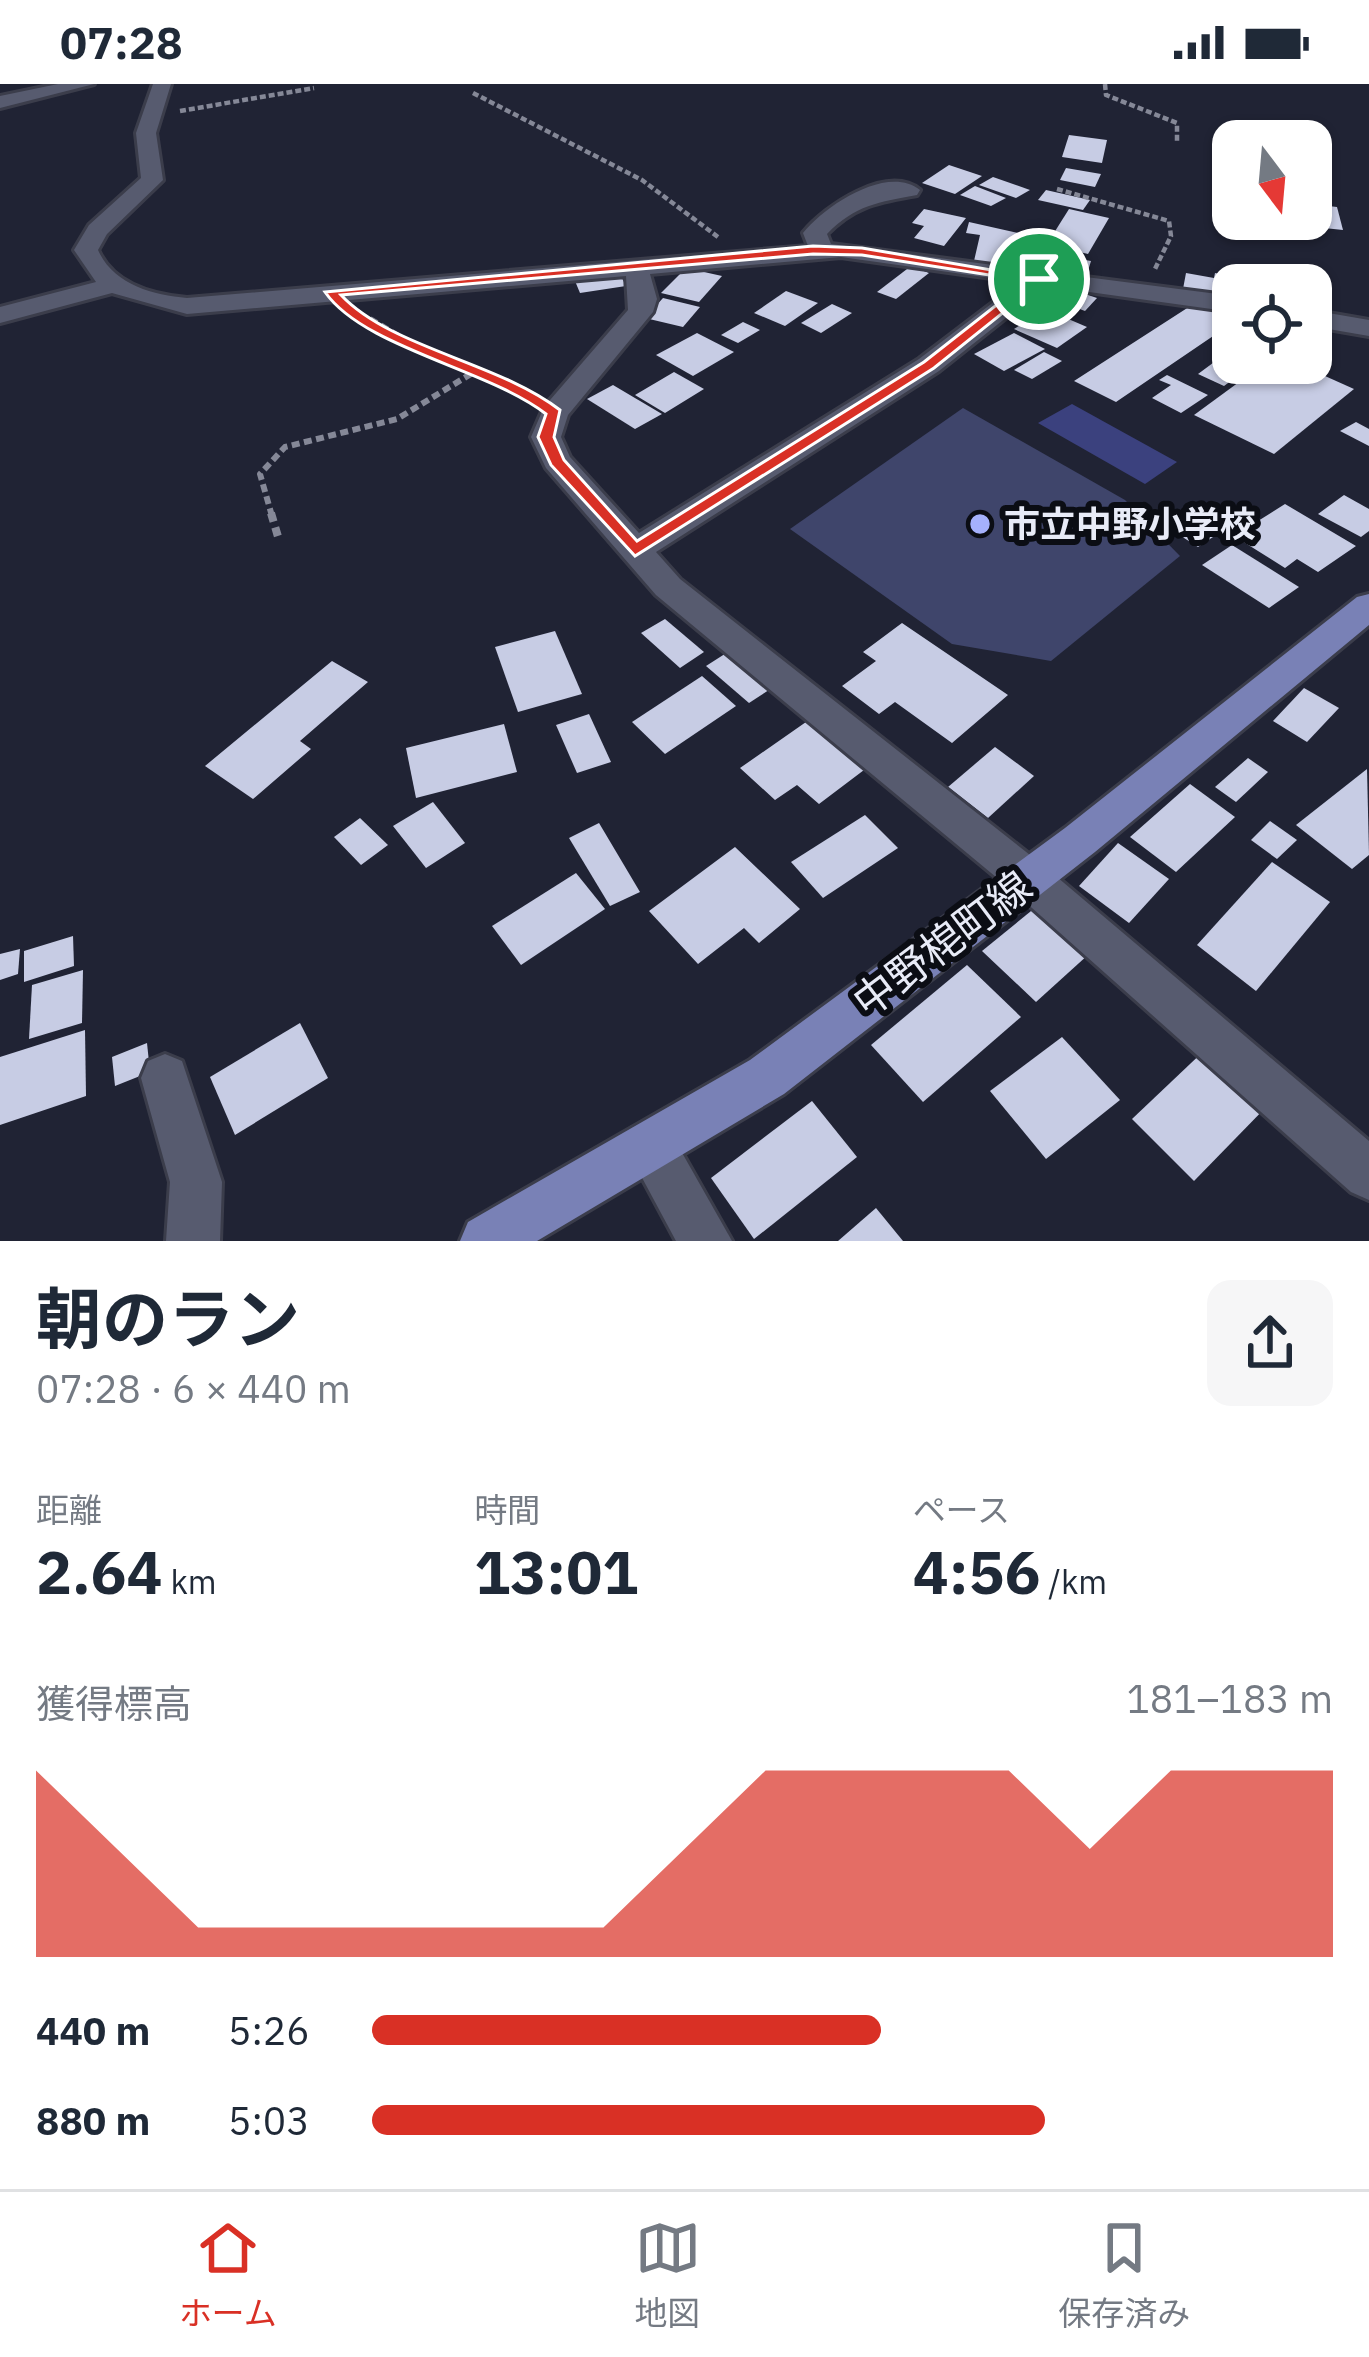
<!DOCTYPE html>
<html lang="ja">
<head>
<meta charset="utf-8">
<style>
  body { margin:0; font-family:"IBM Plex Sans","Noto Sans JP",sans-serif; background:#f6f6f7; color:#1f2937; height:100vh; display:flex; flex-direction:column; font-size:45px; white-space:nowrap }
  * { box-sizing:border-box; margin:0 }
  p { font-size:39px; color:#747a83 }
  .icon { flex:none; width:66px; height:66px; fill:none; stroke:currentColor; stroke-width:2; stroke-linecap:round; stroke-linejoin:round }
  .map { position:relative; height:1157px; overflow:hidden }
  .side { display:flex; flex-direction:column; background:#fff; flex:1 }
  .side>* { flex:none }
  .needle { width:78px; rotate:164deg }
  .tools { position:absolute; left:1212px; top:36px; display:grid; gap:24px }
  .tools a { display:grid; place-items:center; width:120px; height:120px; border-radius:24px; background:#fff; box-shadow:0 3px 9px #0004; font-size:60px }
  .pin { position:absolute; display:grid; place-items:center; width:102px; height:102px; color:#fff; margin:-51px; border:6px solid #fff; border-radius:50%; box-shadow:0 3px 12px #0007 }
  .round { display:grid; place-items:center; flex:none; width:126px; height:126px; border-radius:24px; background:#f6f6f7 }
  .overview { display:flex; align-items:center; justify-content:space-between; height:204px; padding:0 36px }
  h1 { font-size:66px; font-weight:700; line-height:90px }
  .metrics { display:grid; grid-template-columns:repeat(3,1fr); gap:18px; height:204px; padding:12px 36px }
  .metrics div { display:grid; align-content:center }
  .metrics b { font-size:60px; font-weight:700 }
  .metrics small { font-size:33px; font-weight:400 }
  .metrics p { font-size:33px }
  .chart { height:336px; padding:24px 36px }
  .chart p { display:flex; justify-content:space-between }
  .chart svg { width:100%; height:216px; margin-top:12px; fill:#d93025; opacity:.7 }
  ul { padding:0 36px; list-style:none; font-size:39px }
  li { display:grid; grid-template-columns:192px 144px 1fr; align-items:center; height:90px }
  li i { height:30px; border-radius:15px; background:#d93025 }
  .status { display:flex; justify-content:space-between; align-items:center; height:84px; padding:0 60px; background:#fff; direction:ltr }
  .status svg { height:33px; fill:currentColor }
  .menu { display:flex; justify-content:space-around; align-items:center; height:168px; border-top:3px solid #e0e1e3; background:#fff; font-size:33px; color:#747a83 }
  .menu a { display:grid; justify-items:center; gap:6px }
  .menu .on { color:#d93025 }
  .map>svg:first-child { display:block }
</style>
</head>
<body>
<div class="status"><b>07:28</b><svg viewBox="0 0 49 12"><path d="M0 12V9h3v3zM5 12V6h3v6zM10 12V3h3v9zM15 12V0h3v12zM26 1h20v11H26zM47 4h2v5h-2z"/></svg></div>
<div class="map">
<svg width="1369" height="1157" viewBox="0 0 1369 1157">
  <rect width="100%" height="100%" fill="#202334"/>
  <path fill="#3f456b" d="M963,324L1125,416L1180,472L1051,577L952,560L790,445Z"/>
  <path fill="#3b417e" d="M1072,320L1177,378L1145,400L1038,339Z"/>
  <g fill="#c7cce4">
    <path d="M1069,51L1107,56L1102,79L1062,73Z"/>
    <path d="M949,81L982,92L955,110L922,99Z"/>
    <path d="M1066,84L1101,90L1095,103L1060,96Z"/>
    <path d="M993,93L1030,106L1016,114L979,101Z"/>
    <path d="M975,102L1006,114L991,122L960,111Z"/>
    <path d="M1046,106L1090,116L1083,126L1038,116Z"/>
    <path d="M1311,120L1337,123L1343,146L1305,142Z"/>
    <path d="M924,125L966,134L944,162L914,154L924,142L912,139Z"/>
    <path d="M1069,125L1109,134L1088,170L1047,160Z"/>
    <path d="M969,138L1023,150L1018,183L974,177L980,151L966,149Z"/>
    <path d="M1043,169L1091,177L1086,193L1037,184Z"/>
    <path d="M911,182L929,189L896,215L877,208Z"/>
    <path d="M686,184L722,192L699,218L661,209Z"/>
    <path d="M1186,189L1214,194L1215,189L1247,195L1246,201H1233V214L1183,205Z"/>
    <path d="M620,190L626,202L580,209L575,197Z"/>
    <path d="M1073,206L1097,214L1085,227L1061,218Z"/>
    <path d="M786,207L818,219L785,242L754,229Z"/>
    <path d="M663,214L700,223L683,243L645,234Z"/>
    <path d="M1195,219L1233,235V251L1222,246L1116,318L1074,297Z"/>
    <path d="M832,220L852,229L821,249L801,239Z"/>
    <path d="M1045,225L1087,243L1057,264L1014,245Z"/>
    <path d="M743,238L760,246L738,259L721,251Z"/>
    <path d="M697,249L734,268L693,292L656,271Z"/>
    <path d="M1014,249L1045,265L1004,287L974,270Z"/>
    <path d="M1044,268L1062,277L1032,295L1014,286Z"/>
    <path d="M1221,273L1247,285L1224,302L1198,290Z"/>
    <path d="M1265,279H1296L1354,305L1274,370L1194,331Z"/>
    <path d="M674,288L704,305L665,329L635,311Z"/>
    <path d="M1167,291L1208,311L1181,329L1152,314L1171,301L1159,296Z"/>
    <path d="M613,301L662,330L635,345L587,315Z"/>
    <path d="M1356,338L1369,345V362L1340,347Z"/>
    <path d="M1344,411L1369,425V447L1361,453L1318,430Z"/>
    <path d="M1285,420L1356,462L1318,488L1297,475L1285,484L1234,452Z"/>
    <path d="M1166,423L1213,453L1198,463L1150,432Z"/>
    <path d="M1232,461L1299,503L1269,524L1202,481Z"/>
    <path d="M665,535L704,568L680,584L641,549Z"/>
    <path d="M902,539L1008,611L952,659L895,618L879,630L842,602L876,577L863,568Z"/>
    <path d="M555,547L582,610L518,628L495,563Z"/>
    <path d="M731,566L775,602L749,619L706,582Z"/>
    <path d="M332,577L368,598L300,657L311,665L253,715L205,682Z"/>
    <path d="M702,592L736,622L665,670L632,638Z"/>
    <path d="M1304,604L1339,624L1307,658L1273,637Z"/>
    <path d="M589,630L611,678L577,689L556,641Z"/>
    <path d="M806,638L864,686L819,720L797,701L775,716L740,684Z"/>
    <path d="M504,640L517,688L416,714L406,664Z"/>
    <path d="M995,663L1034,692L988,734L948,703Z"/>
    <path d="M1248,674L1268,688L1236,718L1215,703Z"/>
    <path d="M1367,685L1369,771L1352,785L1296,741Z"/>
    <path d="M1190,700L1235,733L1176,788L1130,753Z"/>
    <path d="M433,718L465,759L426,784L393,742Z"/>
    <path d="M865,731L898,764L823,814L791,778Z"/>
    <path d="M360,734L388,761L361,781L334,753Z"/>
    <path d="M1270,737L1297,756L1277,775L1251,756Z"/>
    <path d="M599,739L640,808L610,822L569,754Z"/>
    <path d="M1118,759L1169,795L1129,839L1079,802Z"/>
    <path d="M735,763L800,825L759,859L744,844L698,880L649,827Z"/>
    <path d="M1272,778L1330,818L1256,907L1197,861Z"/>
    <path d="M576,789L605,825L521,881L492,842Z"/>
    <path d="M1036,823L1089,870L1036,918L982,867Z"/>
    <path d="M73,852L74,882L24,898V867Z"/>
    <path d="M20,865L18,890L0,896V870Z"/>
    <path d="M967,881L1021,933L923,1018L871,961Z"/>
    <path d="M83,886L82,939L29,955L32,901Z"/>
    <path d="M300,939L328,994L235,1051L210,993Z"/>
    <path d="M85,946L86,1012L0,1041V973Z"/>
    <path d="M1062,953L1120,1016L1046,1075L990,1007Z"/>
    <path d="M147,959L150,988L115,1002L112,973Z"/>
    <path d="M1209,962L1271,1018L1194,1097L1132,1035Z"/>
    <path d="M812,1017L857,1073L754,1155L711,1094Z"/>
    <path d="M876,1124L903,1157H838Z"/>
  </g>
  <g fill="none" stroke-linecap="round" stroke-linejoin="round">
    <defs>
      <g id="minor">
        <path d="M58,0H94L0,24V12Z"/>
        <path d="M153,0H171L156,49L163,96L107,150L98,166C113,200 152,211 187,214L808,162L803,149C825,122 887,80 920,106L917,111C879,118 855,121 827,150L831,160L1233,212V228L1046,202L939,287L656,468L680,495L1044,782L1369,1057V1116L1351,1108L1014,808L656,511L546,384L531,353L544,323L628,226L626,192L187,230L112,209L0,239V223L96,198L74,166L89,141L141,94L136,49ZM841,173L1020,198L919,275L639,449L570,373L561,353L568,331L653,228L657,215L650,190Z"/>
        <path d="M1311,226L1369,236V252L1311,242Z"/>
        <path d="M165,970L182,977L222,1098L220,1157H166L170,1098L141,994L148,977Z"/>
        <path d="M650,1037L668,1044L732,1157H676L625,1062L632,1044Z"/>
      </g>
      <path id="major" d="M1369,510V541L1095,768L784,1010L537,1157H460L468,1138L750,976L1065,744L1357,513Z"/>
    </defs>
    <use href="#minor" stroke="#3b3d4b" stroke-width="6"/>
    <use href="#major" stroke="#3b3d4b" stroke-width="6"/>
    <g stroke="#858897" stroke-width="4.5" stroke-dasharray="6 3" stroke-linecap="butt">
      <path d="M1105,0L1106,11L1177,39V57"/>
      <path d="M473,9L642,96L718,153"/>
      <path d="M180,27L314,4"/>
      <path d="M1057,105L1169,137L1171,152L1154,187"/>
    </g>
    <g stroke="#858897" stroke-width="6" stroke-dasharray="8 4.5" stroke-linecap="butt">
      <path d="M370,235L412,260L534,313"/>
      <path d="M272,432L260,390L285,363L397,335L479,285"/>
    </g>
    <path stroke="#858897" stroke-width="8" stroke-dasharray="9 6" stroke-linecap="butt" d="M271,429L279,456"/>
    <use href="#minor" fill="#575b6f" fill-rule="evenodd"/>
    <use href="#major" fill="#7981b6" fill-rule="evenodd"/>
  </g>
  <path fill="#d93025" stroke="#fff" stroke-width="3" fill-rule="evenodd" d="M813,162L862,164L1045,195L934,284L635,472L551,381L538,353L546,330C488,285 364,264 325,208ZM813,170L862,171L1027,197L924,278L637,457L564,376L554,353L560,326C498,278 391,264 341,211Z"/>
  <circle fill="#a5b1fc" stroke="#0b0d14" stroke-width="4.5" cx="980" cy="440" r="12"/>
  <g text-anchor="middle" stroke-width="12" stroke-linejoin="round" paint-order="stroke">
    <g font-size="36" font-weight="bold" fill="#e8ebf7" stroke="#0b0d14" text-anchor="start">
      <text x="1004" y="453">市立中野小学校</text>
    </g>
    <g font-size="42" fill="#e8ebf7" stroke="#0b0d14">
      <text transform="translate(942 860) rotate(-37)" y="15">中野梍町線</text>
    </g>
  </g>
</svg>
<div class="tools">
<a><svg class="needle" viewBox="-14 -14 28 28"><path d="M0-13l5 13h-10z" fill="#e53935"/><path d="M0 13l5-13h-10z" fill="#747a83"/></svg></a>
<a><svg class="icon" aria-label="locate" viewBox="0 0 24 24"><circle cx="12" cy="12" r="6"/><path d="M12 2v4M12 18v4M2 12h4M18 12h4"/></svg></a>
</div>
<div class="pin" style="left:1039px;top:195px;background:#1e9e55"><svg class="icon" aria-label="arrive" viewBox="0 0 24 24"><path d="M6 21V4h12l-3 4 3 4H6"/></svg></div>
</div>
<section class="side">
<div class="overview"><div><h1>朝のラン</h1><p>07:28 · 6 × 440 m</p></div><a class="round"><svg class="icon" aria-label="share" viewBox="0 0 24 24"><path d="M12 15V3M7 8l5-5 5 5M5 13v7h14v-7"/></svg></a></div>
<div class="metrics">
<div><p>距離</p><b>2.64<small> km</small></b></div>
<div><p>時間</p><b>13:01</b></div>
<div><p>ペース</p><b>4:56<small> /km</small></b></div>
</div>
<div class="chart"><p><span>獲得標高</span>181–183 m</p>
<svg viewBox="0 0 160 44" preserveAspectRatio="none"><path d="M0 44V6L10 22L20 38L30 38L40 38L50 38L60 38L70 38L80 22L90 6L100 6L110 6L120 6L130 22L140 6L150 6L160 6V44z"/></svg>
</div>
<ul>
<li><b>440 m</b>5:26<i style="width:53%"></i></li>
<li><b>880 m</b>5:03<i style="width:70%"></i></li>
</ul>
</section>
<nav class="menu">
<a class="on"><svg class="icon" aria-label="home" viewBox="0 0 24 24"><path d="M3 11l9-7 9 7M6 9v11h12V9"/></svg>ホーム</a>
<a><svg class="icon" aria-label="map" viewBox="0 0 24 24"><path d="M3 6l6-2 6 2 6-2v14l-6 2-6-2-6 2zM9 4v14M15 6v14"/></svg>地図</a>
<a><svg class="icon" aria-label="saved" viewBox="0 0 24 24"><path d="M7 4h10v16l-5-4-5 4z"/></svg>保存済み</a>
</nav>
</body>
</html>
